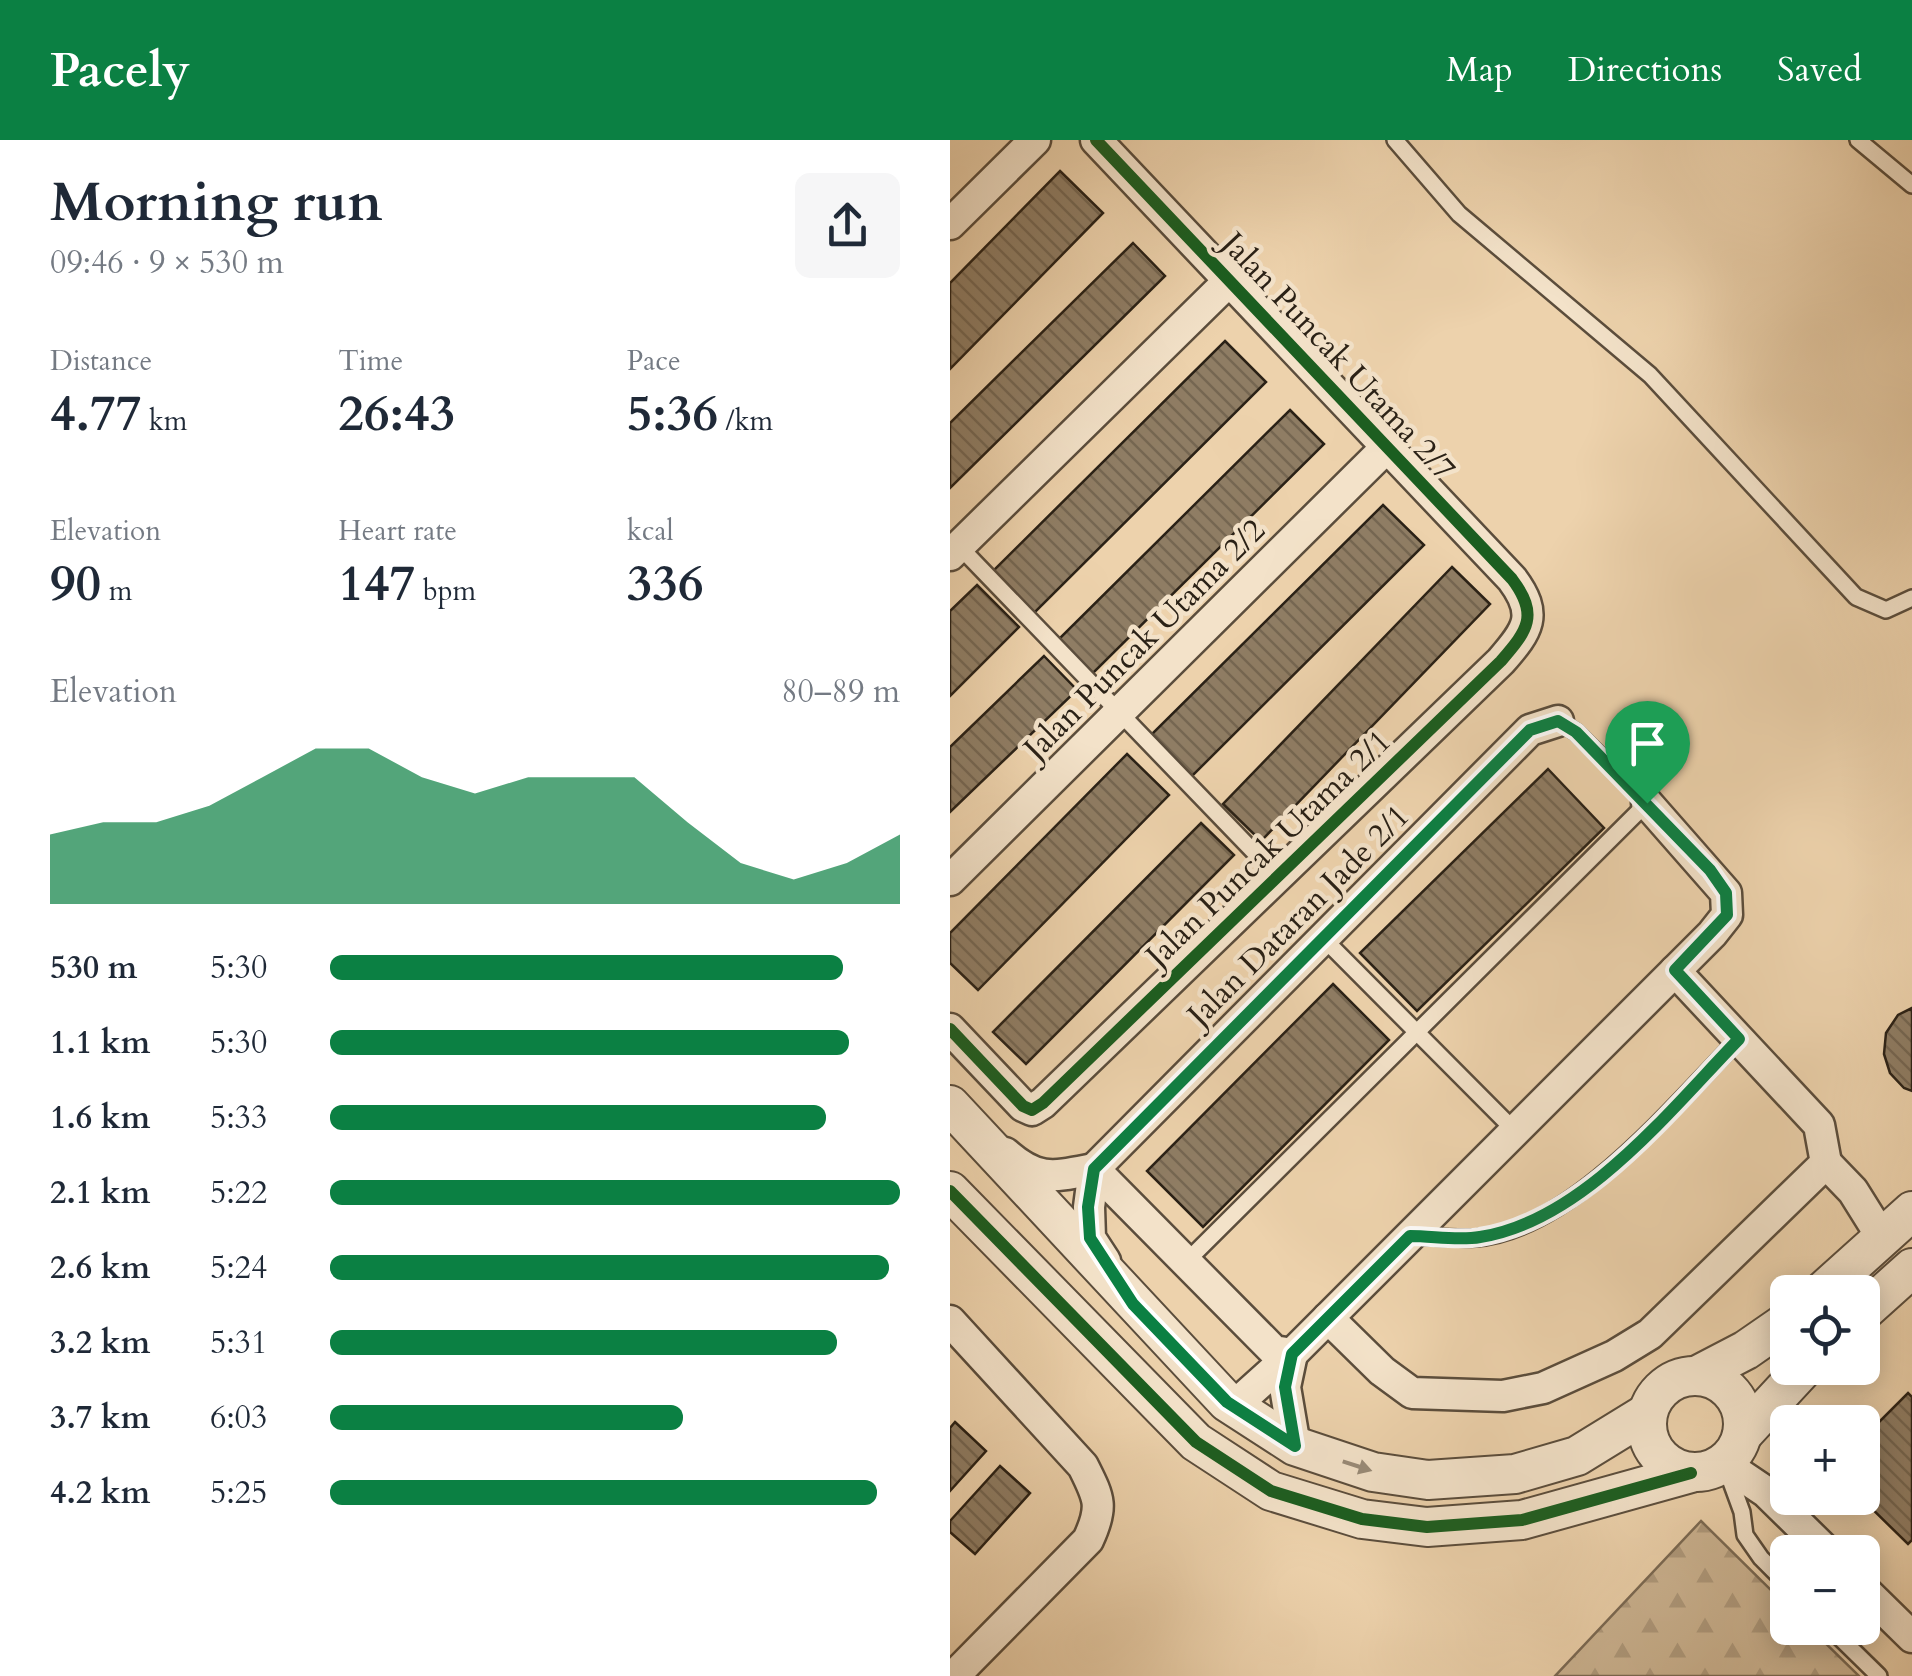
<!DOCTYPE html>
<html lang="en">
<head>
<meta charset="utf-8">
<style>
  body { margin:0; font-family:Cardo,serif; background:#f6f6f7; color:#1f2937; height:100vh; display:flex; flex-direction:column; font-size:38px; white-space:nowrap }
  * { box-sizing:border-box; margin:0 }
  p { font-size:32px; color:#747a83 }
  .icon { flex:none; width:55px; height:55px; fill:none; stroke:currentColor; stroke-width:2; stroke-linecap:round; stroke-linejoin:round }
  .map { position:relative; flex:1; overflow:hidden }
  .sheet { display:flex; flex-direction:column; background:#fff; width:950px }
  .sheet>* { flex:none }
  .tools { position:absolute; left:820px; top:1135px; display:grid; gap:20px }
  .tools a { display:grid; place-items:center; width:110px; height:110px; border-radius:15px; background:#fff; box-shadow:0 5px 25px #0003; font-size:50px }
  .pin { position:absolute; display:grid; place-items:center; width:85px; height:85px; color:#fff; margin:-102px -42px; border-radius:50% 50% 50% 0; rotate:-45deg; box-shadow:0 0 10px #0007 }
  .pin .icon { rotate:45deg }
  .round { display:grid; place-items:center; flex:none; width:105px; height:105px; border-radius:15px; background:#f6f6f7 }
  .summary { display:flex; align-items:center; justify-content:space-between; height:170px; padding:0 50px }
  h1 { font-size:55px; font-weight:600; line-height:75px }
  .figures { display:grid; grid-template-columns:repeat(3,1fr); gap:15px; height:170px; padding:10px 50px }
  .figures div { display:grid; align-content:center }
  .figures b { font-size:50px; font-weight:600 }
  .figures small { font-size:28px; font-weight:400 }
  .figures p { font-size:28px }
  .chart { height:280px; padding:20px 50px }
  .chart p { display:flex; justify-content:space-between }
  .chart svg { width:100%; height:180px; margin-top:10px; fill:#0b8043; opacity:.7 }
  ul { padding:0 50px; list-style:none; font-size:32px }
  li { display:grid; grid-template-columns:160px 120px 1fr; align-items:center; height:75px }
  li i { height:25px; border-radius:12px; background:#0b8043 }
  header { display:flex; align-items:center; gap:60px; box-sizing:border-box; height:140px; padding:0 50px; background:#0b8043; color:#fff }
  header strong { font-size:48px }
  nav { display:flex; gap:55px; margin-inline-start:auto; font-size:35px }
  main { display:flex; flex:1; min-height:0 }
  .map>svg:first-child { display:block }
</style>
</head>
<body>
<header>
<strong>Pacely</strong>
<nav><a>Map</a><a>Directions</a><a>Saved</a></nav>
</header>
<main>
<section class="sheet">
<div class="summary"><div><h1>Morning run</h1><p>09:46 · 9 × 530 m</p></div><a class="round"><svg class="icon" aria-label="share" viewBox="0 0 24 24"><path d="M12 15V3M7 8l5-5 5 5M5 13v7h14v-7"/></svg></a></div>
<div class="figures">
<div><p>Distance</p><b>4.77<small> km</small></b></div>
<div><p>Time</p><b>26:43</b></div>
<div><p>Pace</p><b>5:36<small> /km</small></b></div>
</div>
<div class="figures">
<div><p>Elevation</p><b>90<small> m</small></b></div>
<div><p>Heart rate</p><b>147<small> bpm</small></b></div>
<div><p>kcal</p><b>336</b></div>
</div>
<div class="chart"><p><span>Elevation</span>80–89 m</p>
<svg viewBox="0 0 160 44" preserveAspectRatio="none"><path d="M0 44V27L10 24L20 24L30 20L40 13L50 6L60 6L70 13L80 17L90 13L100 13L110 13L120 24L130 34L140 38L150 34L160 27V44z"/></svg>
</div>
<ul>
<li><b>530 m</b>5:30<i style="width:90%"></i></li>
<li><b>1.1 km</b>5:30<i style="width:91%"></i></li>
<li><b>1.6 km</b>5:33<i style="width:87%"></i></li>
<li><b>2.1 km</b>5:22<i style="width:100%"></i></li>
<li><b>2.6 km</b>5:24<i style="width:98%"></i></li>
<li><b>3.2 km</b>5:31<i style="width:89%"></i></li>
<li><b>3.7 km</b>6:03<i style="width:62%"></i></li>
<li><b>4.2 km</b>5:25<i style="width:96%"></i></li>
</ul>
</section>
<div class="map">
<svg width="962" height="1536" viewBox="0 0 962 1536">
  <defs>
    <pattern id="forest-firs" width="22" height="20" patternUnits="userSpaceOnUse" patternTransform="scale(2.5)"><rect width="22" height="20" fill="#ccb492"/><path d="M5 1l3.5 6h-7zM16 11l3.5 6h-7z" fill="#af9a7d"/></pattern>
    <pattern id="building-back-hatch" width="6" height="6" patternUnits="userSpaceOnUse" patternTransform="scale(2.5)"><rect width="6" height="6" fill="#8f7d64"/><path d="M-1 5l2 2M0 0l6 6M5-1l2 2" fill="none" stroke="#756651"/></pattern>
  </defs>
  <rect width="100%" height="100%" fill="#edd2ac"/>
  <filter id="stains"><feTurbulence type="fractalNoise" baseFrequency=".002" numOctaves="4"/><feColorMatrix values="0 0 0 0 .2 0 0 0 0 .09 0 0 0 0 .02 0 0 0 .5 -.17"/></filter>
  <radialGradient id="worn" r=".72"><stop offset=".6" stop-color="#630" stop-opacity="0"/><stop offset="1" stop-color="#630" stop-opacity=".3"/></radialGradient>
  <path fill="url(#forest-firs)" stroke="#7b6a54" stroke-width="2.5" d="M751,1381L837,1466L838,1488H860L909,1536H605Z"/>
  <g fill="url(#building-back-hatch)" stroke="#2a2116" stroke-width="2.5">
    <path d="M110,31L153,73L0,229V143Z"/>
    <path d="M183,103L215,136L0,348V283Z"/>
    <path d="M275,201L316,242L82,475L41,433Z"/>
    <path d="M340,270L374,304L141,535L107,501Z"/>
    <path d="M433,365L474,405L242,636L201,595Z"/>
    <path d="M502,427L540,464L311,701L273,664Z"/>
    <path d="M27,445L69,487L0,556V471Z"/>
    <path d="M94,516L127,550L0,672V607Z"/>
    <path d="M177,614L219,655L28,850L0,823V793Z"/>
    <path d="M598,629L654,688L467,871L410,813Z"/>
    <path d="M251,683L284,715L76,924L43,892Z"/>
    <path d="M383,844L439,900L253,1087L197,1031Z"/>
    <path d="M962,868V951L954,948L940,933L934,914L936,893L948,875Z"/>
    <path d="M958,1253L962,1257V1400L958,1404L911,1358L912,1299Z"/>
    <path d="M5,1282L36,1311L0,1351V1288Z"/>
    <path d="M50,1326L80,1353L25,1414L0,1392V1381Z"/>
  </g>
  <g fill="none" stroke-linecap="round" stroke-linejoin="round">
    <defs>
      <g id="service">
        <path d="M445,0L509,74L700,235L906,457L936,470L962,458"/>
        <path d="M908,0L962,45"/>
        <path d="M8,405L328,737"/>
        <path d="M374,799L565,991"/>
        <path d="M464,1096C484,1097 506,1099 526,1098C621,1091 725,964 789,899"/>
        <path d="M236,1122L697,663L626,592L608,581"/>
        <path d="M777,1331L792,1372L795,1395L811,1418L838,1445"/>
        <path d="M880,1488L929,1536"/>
      </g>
      <g id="minor">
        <path d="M0,84L85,0"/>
        <path d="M0,415L280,140"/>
        <path d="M0,740L437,307"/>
        <path d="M0,889L73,966L82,970L93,963L551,521C578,490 589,475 562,439L146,0"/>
        <path d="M55,1013C88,1042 103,1037 144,1029"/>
        <path d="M876,1023L903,1051L933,1099"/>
        <path d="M144,1029L580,590L608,581"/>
        <path d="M144,1029L324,1211L342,1214"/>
        <path d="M144,1029L139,1067L140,1098L155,1121"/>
        <path d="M378,1178L432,1231L462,1253L553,1256L593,1248L664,1216L700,1194L876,1023L869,985L725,831"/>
        <path d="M0,1181L133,1326C149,1358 154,1366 138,1400L4,1536"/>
        <path d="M342,1214L335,1247L345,1306"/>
        <path d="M277,1262L292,1259L342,1214L762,794L777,775L776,753L697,663"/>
        <path d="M773,1323L816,1352L877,1412"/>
        <path d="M912,1448L962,1497"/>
      </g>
      <g id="tertiary">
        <path d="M0,965L277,1262L345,1306L423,1332L478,1340L565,1334L627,1316L697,1273"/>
        <path d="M0,1051L246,1302L321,1351L412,1379L477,1387L572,1380L741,1333"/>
        <path d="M872,1152L962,1071"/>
        <path d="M912,1173L962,1128"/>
        <path d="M748,1235L796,1210L838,1181"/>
        <circle cx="745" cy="1284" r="48"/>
        <path d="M792,1295L854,1228"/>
      </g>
    </defs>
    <use href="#service" stroke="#5b4d3c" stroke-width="20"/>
    <use href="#minor" stroke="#5b4d3c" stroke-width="35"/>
    <use href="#tertiary" stroke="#5b4d3c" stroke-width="42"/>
    <use href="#service" stroke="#f3e2c9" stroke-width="15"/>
    <use href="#minor" stroke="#f3e2c9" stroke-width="30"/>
    <use href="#tertiary" stroke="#f3e2c9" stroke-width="38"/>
    <defs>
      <g id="cycleway">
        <path d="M0,889L73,966L82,970L93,963L551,521C578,490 589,475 562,439L146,0"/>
        <path d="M0,1051L246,1302L321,1351L412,1379L477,1387L572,1380L741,1333"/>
      </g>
    </defs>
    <use href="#cycleway" stroke="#f3e2c9" stroke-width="19"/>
    <use href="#cycleway" stroke="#1b5e20" stroke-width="12"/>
  </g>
  <defs><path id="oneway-solid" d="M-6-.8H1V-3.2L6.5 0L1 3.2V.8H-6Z" transform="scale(2.5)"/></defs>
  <use fill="#998b78" href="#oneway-solid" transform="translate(407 1326) rotate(18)"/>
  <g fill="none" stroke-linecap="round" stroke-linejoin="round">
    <defs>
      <path id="route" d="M608,581L626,592L760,730L776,753L777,775L725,830L789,899C720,970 633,1081 530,1097C508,1101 483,1096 460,1096L342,1214L335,1247L345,1306L277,1262L183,1164L140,1098L138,1067L144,1029L580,590Z"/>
    </defs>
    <use href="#route" stroke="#fff" stroke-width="20"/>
    <use href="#route" stroke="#0b8043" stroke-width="12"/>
  </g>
  <g text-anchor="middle" stroke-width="9" stroke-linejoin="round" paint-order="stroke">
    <g font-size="32" fill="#2a2116" stroke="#f3e2c9">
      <text transform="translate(389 216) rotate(47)" y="11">Jalan Puncak Utama 2/7</text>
      <text transform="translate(194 499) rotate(-45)" y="11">Jalan Puncak Utama 2/2</text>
      <text transform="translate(318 708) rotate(-44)" y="11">Jalan Puncak Utama 2/1</text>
      <text transform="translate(348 775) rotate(-45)" y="11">Jalan Dataran Jade 2/1</text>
    </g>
  </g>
  <rect width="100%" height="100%" filter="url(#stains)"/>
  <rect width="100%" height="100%" fill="url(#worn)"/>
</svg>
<div class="tools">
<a><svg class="icon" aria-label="locate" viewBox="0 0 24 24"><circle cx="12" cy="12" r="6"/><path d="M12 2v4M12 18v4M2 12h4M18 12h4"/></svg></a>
<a>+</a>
<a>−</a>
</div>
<div class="pin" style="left:697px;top:663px;background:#1e9e55"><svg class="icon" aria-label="arrive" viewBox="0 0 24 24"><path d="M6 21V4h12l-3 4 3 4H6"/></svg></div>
</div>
</main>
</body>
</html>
